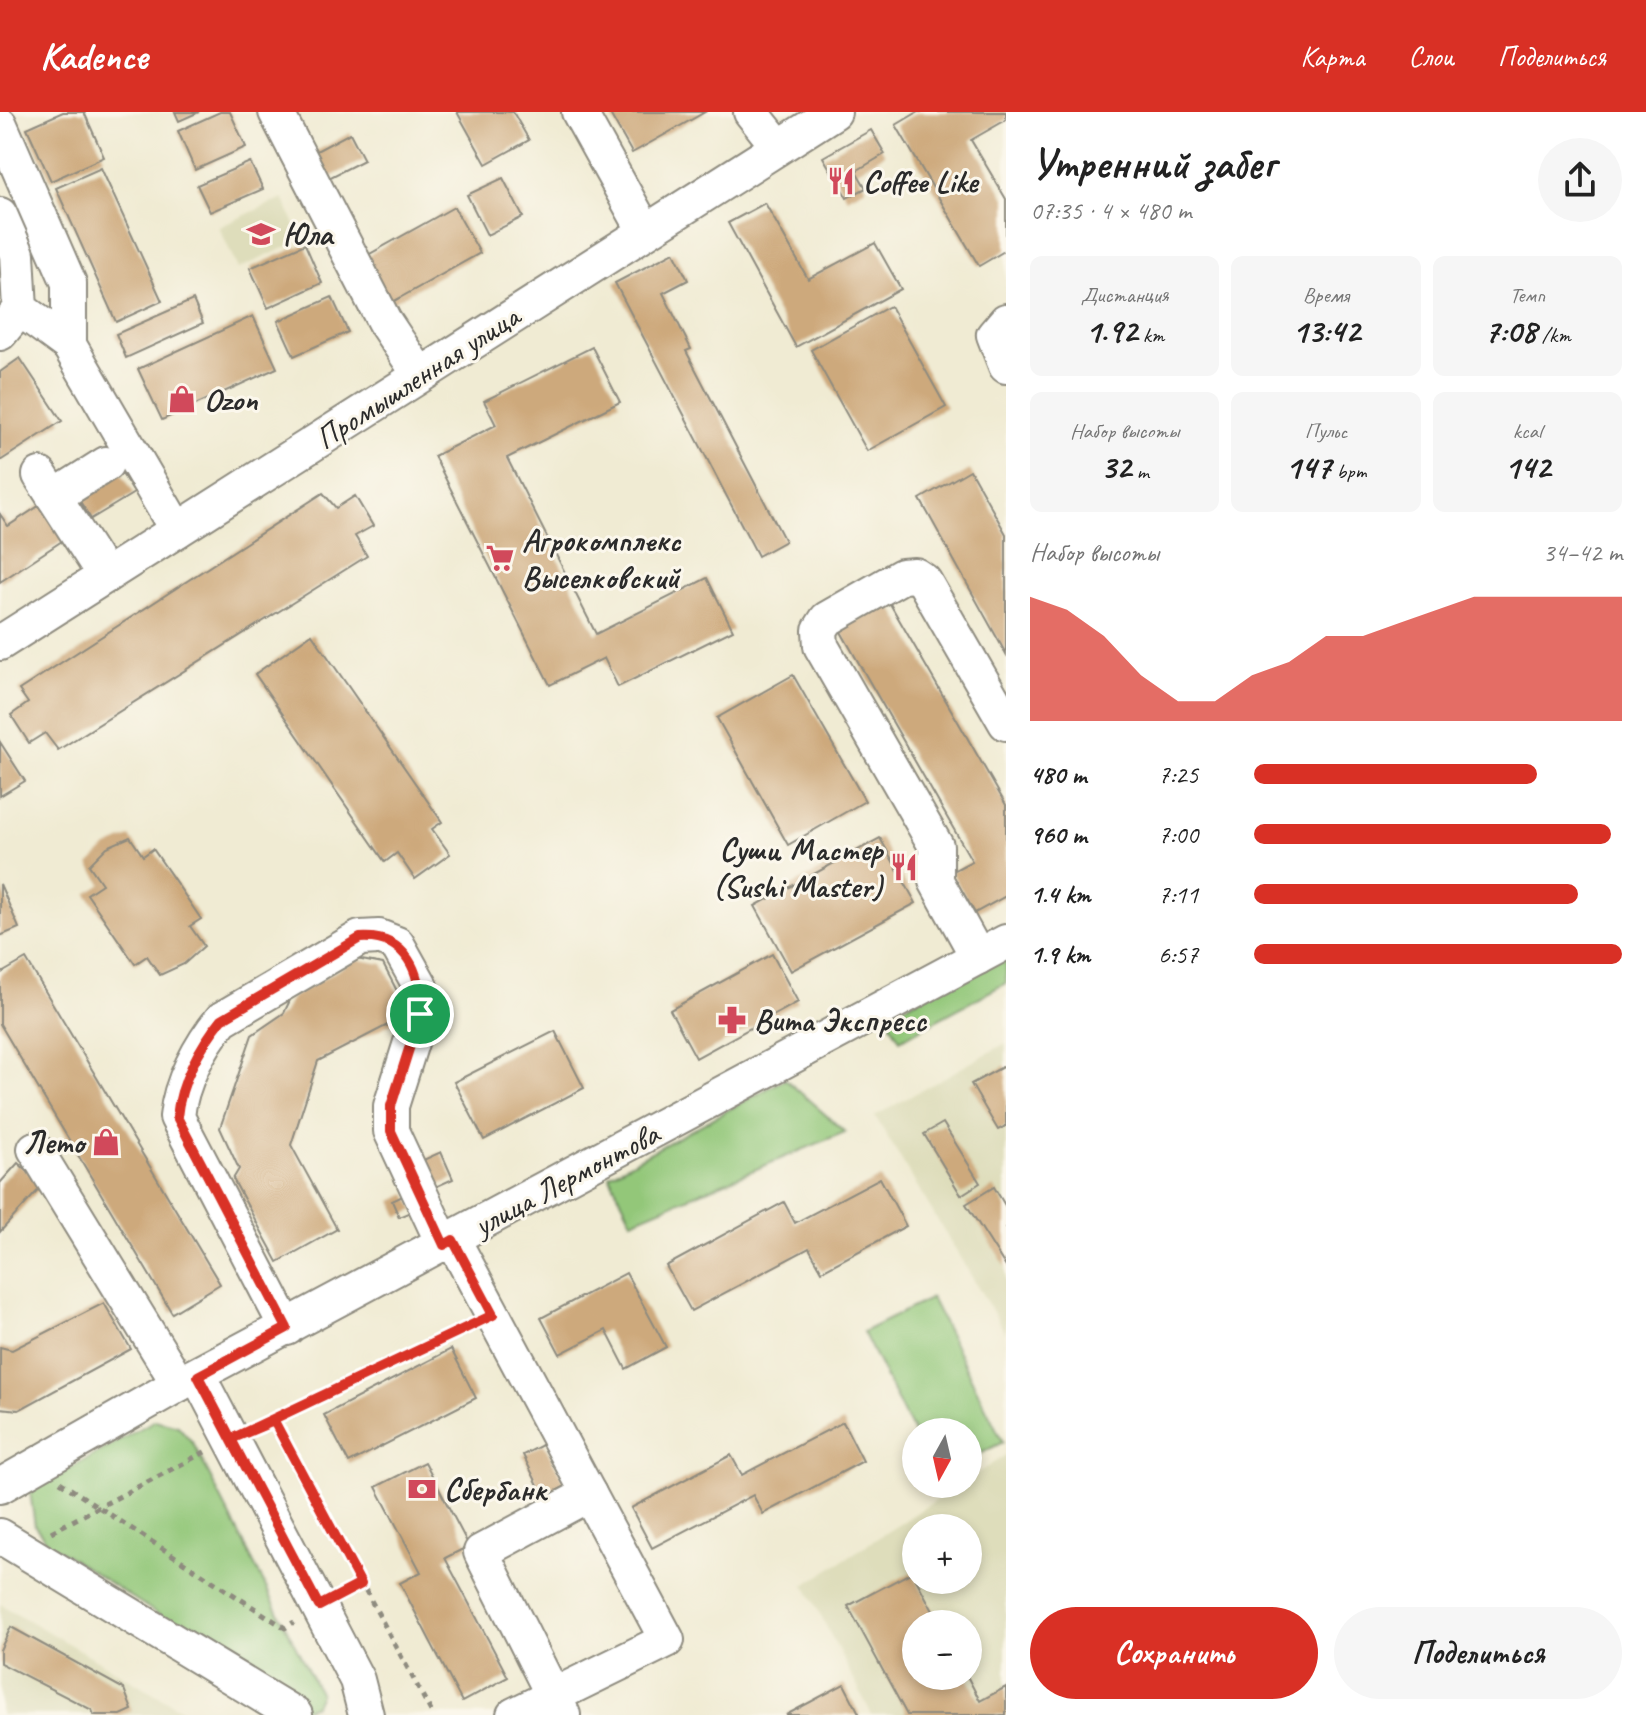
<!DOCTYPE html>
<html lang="ru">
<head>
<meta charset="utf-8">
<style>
  body { margin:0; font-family:Caveat,sans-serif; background:#f6f6f6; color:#222; height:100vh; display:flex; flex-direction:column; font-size:30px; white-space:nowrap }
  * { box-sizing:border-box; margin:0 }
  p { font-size:26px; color:#767676 }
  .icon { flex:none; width:44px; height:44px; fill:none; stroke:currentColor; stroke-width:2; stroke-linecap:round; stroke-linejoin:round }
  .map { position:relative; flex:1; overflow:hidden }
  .details { display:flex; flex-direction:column; background:#fff; width:640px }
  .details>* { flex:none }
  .needle { width:52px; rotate:188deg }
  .tools { position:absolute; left:902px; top:1306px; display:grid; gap:16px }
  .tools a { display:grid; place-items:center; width:80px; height:80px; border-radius:50%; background:#fff; box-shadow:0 4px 12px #0003; font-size:40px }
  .pin { position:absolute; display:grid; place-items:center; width:68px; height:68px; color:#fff; margin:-34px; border:4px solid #fff; border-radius:50%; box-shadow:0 2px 8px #0007 }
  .round { display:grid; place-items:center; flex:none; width:84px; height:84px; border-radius:42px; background:#f6f6f6 }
  .overview { display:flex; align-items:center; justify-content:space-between; height:136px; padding:0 24px }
  h1 { font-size:44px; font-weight:600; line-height:60px }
  .metrics { display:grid; grid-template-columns:repeat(3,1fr); gap:12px; height:136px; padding:8px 24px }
  .metrics div { display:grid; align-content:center; border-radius:12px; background:#f6f6f6; text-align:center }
  .metrics b { font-size:34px; font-weight:600 }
  .metrics small { font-size:22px; font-weight:400 }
  .metrics p { font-size:22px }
  .chart { height:224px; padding:16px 24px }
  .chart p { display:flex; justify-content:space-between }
  .chart svg { width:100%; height:144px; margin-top:8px; fill:#d93025; opacity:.7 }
  .cta { display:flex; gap:16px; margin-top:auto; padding:16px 24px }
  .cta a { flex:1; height:92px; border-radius:48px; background:#d93025; color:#fff; font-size:32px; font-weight:600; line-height:92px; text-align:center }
  .cta a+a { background:#f6f6f6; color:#222 }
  ul { padding:0 24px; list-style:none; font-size:26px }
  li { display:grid; grid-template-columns:128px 96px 1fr; align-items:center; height:60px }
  li i { height:20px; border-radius:10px; background:#d93025 }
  header { display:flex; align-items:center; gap:48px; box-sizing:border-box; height:112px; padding:0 40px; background:#d93025; color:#fff }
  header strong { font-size:38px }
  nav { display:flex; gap:44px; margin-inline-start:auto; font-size:28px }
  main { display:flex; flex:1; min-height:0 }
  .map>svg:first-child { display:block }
</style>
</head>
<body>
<header>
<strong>Kadence</strong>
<nav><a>Карта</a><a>Слои</a><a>Поделиться</a></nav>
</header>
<main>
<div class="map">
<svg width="1006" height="1603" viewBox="0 0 1006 1603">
  <rect width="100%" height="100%" fill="#fbf7ec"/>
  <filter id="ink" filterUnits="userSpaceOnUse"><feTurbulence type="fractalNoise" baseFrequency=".0125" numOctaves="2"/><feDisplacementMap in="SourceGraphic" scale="16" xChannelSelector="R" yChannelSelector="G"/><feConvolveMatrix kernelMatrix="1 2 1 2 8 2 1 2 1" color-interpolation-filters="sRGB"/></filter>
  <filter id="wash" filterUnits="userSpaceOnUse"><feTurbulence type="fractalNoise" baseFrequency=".006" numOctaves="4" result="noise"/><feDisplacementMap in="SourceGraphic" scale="32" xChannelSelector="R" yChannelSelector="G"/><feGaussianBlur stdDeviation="1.8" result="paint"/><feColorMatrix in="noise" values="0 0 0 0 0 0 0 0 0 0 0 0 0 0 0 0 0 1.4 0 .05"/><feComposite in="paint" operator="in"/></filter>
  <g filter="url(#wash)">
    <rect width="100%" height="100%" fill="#f0ebd3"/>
    <g fill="#deddbb" fill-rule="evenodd">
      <path d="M283,86L302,128L238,157L219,115Z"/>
      <path d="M1006,931V1222L875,1004Z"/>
      <path d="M1006,1343V1603H872L805,1473L961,1372H968V1367ZM916,1416H968V1468H916ZM916,1512H968V1564H916Z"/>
      <path d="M0,1492L188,1601L189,1603H0Z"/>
    </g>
    <g fill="#93c779" stroke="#5f7952" stroke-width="2">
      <path d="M1006,841V871L900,928L886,904Z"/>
      <path d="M785,967L845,1020L632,1109L609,1063Z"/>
      <path d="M931,1186L1003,1330L968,1348V1320H916V1326L863,1220Z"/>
      <path d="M155,1308L178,1314L193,1331L320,1582L315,1593L304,1597L48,1431L35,1414L30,1380Z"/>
    </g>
    <g id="blocks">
      <g fill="#cda97c">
        <path d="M63,0H84L104,45L51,69L27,16Z"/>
        <path d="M175,0H199L179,9Z"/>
        <path d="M220,0H230L246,35L195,58L178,19Z"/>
        <path d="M457,0H513L529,28L486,52Z"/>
        <path d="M609,0H705L632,41Z"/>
        <path d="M918,0H1006V8L971,28L1006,87V138L979,154L896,13Z"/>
        <path d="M871,18L885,42L856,59L866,76L847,86L823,45Z"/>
        <path d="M350,21L364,48L321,70L307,44Z"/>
        <path d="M250,50L263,77L210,100L197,73Z"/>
        <path d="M101,56L162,189L116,210L56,76Z"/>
        <path d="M503,66L523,105L487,123L467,83Z"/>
        <path d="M765,91L808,167L875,131L901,177L796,235L728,111Z"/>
        <path d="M454,95L480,141L387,193L361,147Z"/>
        <path d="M305,132L322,171L268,196L250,156Z"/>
        <path d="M674,140L688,168L663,181L691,237L686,239L785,429L758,444L615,171Z"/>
        <path d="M332,185L348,220L294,244L278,209Z"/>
        <path d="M193,188L203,211L126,246L116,222Z"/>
        <path d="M890,194L946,295L867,339L811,238Z"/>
        <path d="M253,204L277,256L162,308L138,257Z"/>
        <path d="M592,235L620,290L507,346L596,522L707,466L733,518L618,575L604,546L550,573L434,344L496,313L484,289Z"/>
        <path d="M20,246L62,309L0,349V260Z"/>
        <path d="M119,357L134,381L91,407L76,383Z"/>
        <path d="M970,358L1006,422V542L920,387Z"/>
        <path d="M323,381L336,396L355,384L373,414L355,424L367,444L58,638L45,621L29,631L11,603L28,591L19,578Z"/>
        <path d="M45,390L68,425L0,470V402L8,414Z"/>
        <path d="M889,490L1006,693V784L975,801L951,760L972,749L840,518Z"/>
        <path d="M312,522L442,710L432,717L450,742L415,767L397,741L385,750L255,562Z"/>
        <path d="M793,563L865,689L788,733L717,606Z"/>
        <path d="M0,630L25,669L0,684Z"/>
        <path d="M130,725L143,744L153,737L201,807L190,814L204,834L184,852L160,863L147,844L135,852L87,782L102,772L89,753L107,735Z"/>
        <path d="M880,726L916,791L791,859L755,794Z"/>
        <path d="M0,772L19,816L0,824Z"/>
        <path d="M772,842L798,890L696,946L670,898Z"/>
        <path d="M26,847L220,1172L172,1201L0,912V862Z"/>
        <path d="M356,847L383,852L409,902L318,949L291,1033L337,1117L278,1150L233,1067L239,1057L220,1016L252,923L284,901L291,886Z"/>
        <path d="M555,919L584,976L484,1028L454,970Z"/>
        <path d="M1006,953V1014L998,1018L971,972Z"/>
        <path d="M943,1011L980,1071L961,1083L924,1022Z"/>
        <path d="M441,1040L453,1067L431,1077L419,1050Z"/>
        <path d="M18,1051L43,1073L0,1120V1071Z"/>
        <path d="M880,1066L906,1114L822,1159L809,1136L691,1199L666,1154L784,1090L795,1111Z"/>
        <path d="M994,1075L1006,1095V1155L966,1092Z"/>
        <path d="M407,1082L415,1098L399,1105L392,1089Z"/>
        <path d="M626,1161L666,1235L626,1257L606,1218L560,1242L541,1206Z"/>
        <path d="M104,1191L131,1237L19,1298L0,1296V1235L12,1238Z"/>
        <path d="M451,1237L476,1286L349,1351L324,1303Z"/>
        <path d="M843,1310L863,1349L763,1402L753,1383L652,1436L631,1396L731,1343L742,1363Z"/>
        <path d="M544,1332L566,1374L544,1385L523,1343Z"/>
        <path d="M425,1350L469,1434L445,1446L508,1565L462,1590L400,1471L421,1460L376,1375Z"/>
        <path d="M912,1460L940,1512H916V1564H967L980,1589L1006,1575V1603H907L848,1494Z"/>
        <path d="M11,1515L124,1577L132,1598L121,1603H94L92,1598L0,1551V1538Z"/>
        <path d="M844,1572L860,1603H786Z"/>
      </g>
    </g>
  </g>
  <g filter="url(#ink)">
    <use href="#blocks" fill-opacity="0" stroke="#8e8b7f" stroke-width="2"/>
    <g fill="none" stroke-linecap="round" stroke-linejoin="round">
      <defs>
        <g id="minor">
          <path d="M276,0L384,209L420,263"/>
          <path d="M579,0L645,119"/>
          <path d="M751,0L778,34"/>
          <path d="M0,13L69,171V233L177,418"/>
          <path d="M0,103L17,142L20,197L69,233"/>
          <path d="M1006,209L994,223L1006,254"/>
          <path d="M0,221L20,197"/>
          <path d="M40,363L105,464"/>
          <path d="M54,385L106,352"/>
          <path d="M0,531L834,0"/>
          <path d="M978,845L936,769V734L821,534L820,518L827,507L902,464L915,463L924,469L1006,611"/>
          <path d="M35,1037L179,1272"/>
          <path d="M453,1128L667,1528L514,1603"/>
          <path d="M287,1216L177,1005C180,971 200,934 222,907L360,826L379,825L397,832L421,875L420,902L391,994V1019L444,1133"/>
          <path d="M198,1264L357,1568L366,1603"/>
          <path d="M0,1374L179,1272L1006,830"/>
          <path d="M0,1424L295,1603"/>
          <path d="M563,1603L481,1440L589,1382"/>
        </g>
      </defs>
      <use href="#minor" stroke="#8e8b7f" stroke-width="38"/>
      <g stroke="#8e8b7f" stroke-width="5" stroke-dasharray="6 6" stroke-linecap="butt">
        <path d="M274,1309L433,1603"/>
        <path d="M258,1316L469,1215"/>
        <path d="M60,1370L285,1516L294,1510"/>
        <path d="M51,1420L205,1340"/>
        <path d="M344,1481L361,1472"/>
      </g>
      <use href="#minor" stroke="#fff" stroke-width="34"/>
    </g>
  </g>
  <g fill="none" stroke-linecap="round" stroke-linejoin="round" filter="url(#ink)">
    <defs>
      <path id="route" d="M420,902C422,861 407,823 360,826L222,907C200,934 180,971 177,1005L287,1216L198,1264L231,1327L274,1309L361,1472L319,1494L231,1327L493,1203L453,1128L444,1133L391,1019V994L420,902"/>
    </defs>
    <use href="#route" stroke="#fff" stroke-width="16"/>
    <use href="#route" stroke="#d93025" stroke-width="10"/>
  </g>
  <defs>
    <symbol id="restaurant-bare" viewBox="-9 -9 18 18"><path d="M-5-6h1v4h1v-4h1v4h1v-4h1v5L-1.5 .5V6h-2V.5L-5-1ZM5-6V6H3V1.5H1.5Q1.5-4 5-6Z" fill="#d1495b" stroke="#fbf7ec" stroke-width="2.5" paint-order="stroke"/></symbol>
    <symbol id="school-bare" viewBox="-9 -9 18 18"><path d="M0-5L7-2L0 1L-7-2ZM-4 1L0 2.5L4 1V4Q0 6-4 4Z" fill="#d1495b" stroke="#fbf7ec" stroke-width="2.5" paint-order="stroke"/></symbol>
    <symbol id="shop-bare" viewBox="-9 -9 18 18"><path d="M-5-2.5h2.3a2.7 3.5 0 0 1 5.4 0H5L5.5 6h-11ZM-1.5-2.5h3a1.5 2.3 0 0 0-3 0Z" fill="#d1495b" stroke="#fbf7ec" stroke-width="2.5" paint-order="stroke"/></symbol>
    <symbol id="supermarket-bare" viewBox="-9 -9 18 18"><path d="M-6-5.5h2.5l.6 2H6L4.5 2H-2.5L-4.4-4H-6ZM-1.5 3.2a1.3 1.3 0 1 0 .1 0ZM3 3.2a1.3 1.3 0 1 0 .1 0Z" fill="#d1495b" stroke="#fbf7ec" stroke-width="2.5" paint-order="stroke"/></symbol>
    <symbol id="pharmacy-bare" viewBox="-9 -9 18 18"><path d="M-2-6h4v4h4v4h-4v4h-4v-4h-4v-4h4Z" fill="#d1495b" stroke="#fbf7ec" stroke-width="2.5" paint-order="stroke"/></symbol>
    <symbol id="bank-bare" viewBox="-9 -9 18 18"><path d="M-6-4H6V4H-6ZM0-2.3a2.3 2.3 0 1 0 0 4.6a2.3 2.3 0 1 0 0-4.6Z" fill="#d1495b" stroke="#fbf7ec" stroke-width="2.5" paint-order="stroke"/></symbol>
  </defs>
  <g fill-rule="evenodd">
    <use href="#restaurant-bare" x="821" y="49" width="40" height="40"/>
    <use href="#school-bare" x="241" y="102" width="40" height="40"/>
    <use href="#shop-bare" x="162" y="267" width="40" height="40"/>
    <use href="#supermarket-bare" x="480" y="426" width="40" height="40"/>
    <use href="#restaurant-bare" x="884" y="735" width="40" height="40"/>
    <use href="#pharmacy-bare" x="712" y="888" width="40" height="40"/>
    <use href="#shop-bare" x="86" y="1010" width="40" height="40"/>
    <use href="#bank-bare" x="402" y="1357" width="40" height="40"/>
  </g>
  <g text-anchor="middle" stroke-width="6" stroke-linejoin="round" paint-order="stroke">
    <g font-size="32" font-weight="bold" fill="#2b2b2b" stroke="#fbf7ec" text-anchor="start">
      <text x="863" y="80">Coffee Like</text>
      <text x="283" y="133">Юла</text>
      <text x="204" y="298">Ozon</text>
      <text x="522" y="439">Агрокомплекс<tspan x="522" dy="37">Выселковский</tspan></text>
      <text x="882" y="748" text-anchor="end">Суши Мастер<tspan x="882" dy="37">(Sushi Master)</tspan></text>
      <text x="754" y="919">Вита Экспресс</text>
      <text x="84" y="1041" text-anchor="end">Лето</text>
      <text x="444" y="1388">Сбербанк</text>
    </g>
    <g font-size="32" fill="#2b2b2b" stroke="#fbf7ec">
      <text transform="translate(417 265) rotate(-33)" y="11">Промышленная улица</text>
      <text transform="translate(566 1067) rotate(-28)" y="11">улица Лермонтова</text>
    </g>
  </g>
</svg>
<div class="tools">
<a><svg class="needle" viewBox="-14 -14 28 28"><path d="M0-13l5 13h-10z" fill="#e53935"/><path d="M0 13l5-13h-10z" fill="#767676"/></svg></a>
<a>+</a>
<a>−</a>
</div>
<div class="pin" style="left:420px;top:902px;background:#1e9e55"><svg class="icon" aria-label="arrive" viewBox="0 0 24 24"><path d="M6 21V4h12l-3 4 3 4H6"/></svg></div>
</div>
<section class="details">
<div class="overview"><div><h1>Утренний забег</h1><p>07:35 · 4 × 480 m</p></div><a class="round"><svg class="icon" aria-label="share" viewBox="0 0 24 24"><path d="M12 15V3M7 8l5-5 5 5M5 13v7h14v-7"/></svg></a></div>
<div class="metrics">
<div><p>Дистанция</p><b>1.92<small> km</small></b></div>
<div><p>Время</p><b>13:42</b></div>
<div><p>Темп</p><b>7:08<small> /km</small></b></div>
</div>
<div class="metrics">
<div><p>Набор высоты</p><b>32<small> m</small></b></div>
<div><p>Пульс</p><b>147<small> bpm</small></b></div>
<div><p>kcal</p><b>142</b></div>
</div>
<div class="chart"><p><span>Набор высоты</span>34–42 m</p>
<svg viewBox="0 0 160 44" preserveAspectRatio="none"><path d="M0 44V6L10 10L20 18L30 30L40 38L50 38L60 30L70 26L80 18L90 18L100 14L110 10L120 6L130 6L140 6L150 6L160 6V44z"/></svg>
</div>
<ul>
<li><b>480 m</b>7:25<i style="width:77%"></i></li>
<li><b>960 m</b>7:00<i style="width:97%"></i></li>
<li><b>1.4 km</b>7:11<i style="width:88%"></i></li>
<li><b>1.9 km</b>6:57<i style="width:100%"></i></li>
</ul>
<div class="cta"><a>Сохранить</a><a>Поделиться</a></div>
</section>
</main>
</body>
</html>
